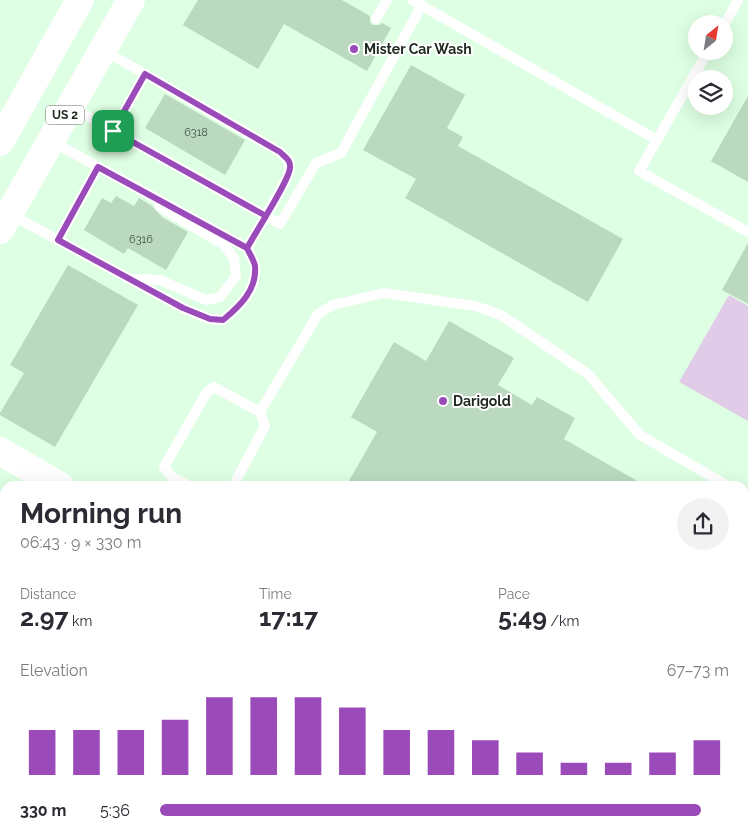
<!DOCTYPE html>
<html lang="en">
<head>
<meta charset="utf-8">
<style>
  body { margin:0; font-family:Raleway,sans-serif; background:#f2f2f3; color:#2b2b33; height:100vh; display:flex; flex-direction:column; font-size:19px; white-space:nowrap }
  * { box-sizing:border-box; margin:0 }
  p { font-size:16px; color:#7c7c81 }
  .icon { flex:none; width:28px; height:28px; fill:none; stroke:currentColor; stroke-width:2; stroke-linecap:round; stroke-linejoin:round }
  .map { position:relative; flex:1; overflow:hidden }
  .details { position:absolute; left:0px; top:481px; width:749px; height:359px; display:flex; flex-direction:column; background:#fff; border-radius:15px 15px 0 0; box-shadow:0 5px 20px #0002 }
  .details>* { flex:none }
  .needle { width:32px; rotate:30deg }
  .fabs { position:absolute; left:688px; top:15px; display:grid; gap:10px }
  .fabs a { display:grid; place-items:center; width:45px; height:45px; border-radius:50%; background:#fff; box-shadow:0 5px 20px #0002; font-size:25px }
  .pin { position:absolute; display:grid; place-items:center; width:42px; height:42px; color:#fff; margin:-21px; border-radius:10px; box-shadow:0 2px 8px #0006 }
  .round { display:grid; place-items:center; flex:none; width:52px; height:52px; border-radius:26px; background:#f2f2f3 }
  .head { display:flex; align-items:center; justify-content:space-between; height:85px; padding:0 20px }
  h1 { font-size:28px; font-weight:700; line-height:38px }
  .stats { display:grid; grid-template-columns:repeat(3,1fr); gap:8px; height:85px; padding:5px 20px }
  .stats div { display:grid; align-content:center }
  .stats b { font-size:25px; font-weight:700 }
  .stats small { font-size:14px; font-weight:400 }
  .stats p { font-size:14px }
  .chart { height:140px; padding:10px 20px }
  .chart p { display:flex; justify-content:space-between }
  .chart svg { width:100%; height:90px; margin-top:5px; stroke:#9b4aba; stroke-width:6 }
  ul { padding:0 20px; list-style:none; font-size:16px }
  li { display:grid; grid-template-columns:80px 60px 1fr; align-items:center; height:38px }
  li i { height:12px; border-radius:6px; background:#9b4aba }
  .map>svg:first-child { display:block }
</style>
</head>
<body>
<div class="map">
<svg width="748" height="839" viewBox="0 0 748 839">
  <rect width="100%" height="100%" fill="#deffe3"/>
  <path fill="#e0cce8" d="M729,295L748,306V421L679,382Z"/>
  <g fill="#bad9bf">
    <path d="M198,0H342L370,16V22L373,25H379L382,23L391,28L367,71L284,24L258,69L183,25Z"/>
    <path d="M411,65L465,95L447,128L463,137L458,146L623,239L588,302L405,198L416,179L363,150Z"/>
    <path d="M165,94L245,140L225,175L145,128Z"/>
    <path d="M748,96V182L711,161Z"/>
    <path d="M116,196L134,206L139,198L152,206L162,217L188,232L166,270L128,248L124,254L84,230L102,198L111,203Z"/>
    <path d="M748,243V304L722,290Z"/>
    <path d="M68,265L138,305L55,447L0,415V413L24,373L10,365Z"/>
    <path d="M449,321L514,358L498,385L532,405L537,397L575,418L564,439L646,486H346L377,432L351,417L394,342L426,361Z"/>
  </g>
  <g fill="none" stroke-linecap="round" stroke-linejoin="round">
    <g stroke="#fff" stroke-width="10">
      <path d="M412,0L657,140"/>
      <path d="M376,19L387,0"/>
      <path d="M724,25L738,0"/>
      <path d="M103,50L145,74L113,131"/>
      <path d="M708,51L639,171L748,232"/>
      <path d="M145,74L280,152C289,160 291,164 288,176L247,248"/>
      <path d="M71,107L280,224L316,163L341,153L422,5"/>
      <path d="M10,214L183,308L209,319L223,320C240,306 257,290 255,266C254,260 249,253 247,248L51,141"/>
      <path d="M58,240L98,167"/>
      <path d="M133,279L160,280L206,300L220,297L236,276L234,258L223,244L166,211L159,205"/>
      <path d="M260,412L318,314L333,305L384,293L475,306L501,315L588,374L640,435L728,486"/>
      <path d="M189,486L171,476L164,467L207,392L214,387L260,412L265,426L233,486"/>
      <path d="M744,503L747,516L744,522"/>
      <path d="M0,575L5,566"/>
      <path d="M744,578L748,580"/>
      <path d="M744,617L748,610"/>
      <path d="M0,786L5,789"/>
      <path d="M744,804L748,802"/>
      <path d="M0,827L5,818"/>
      <path d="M463,835L470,839"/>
      <path d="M433,839L435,835"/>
      <path d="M543,839L545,835"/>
      <path d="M720,839L722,835"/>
    </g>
    <path stroke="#fff" stroke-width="19" d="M358,839L361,835"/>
    <g stroke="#fff" stroke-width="28">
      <path d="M0,142L80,0"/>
      <path d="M0,230L131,0"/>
      <path d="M0,451L60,486"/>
      <path d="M0,505L5,508"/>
      <path d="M631,835L638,839"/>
    </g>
  </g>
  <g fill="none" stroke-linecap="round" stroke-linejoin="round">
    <defs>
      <path id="route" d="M113,131L266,216L247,248C249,253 254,260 255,266C257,290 240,306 223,320L210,319L183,308L58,240L98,167L247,248C255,233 289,181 290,168C291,160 285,157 280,152L145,74L113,131"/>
    </defs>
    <use href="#route" stroke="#fff" stroke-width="10"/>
    <use href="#route" stroke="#9b4aba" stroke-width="6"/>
  </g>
  <g fill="#9b4aba" stroke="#fff" stroke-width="2">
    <circle cx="354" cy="49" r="5"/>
    <circle cx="443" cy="401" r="5"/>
  </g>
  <g text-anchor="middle" stroke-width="4" stroke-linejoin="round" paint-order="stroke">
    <g font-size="11" fill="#445547">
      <text x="196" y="136">6318</text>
      <text x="141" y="243">6316</text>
    </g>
    <rect fill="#fff" stroke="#616962" stroke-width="1" x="46" y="105.5" width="38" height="19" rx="4"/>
    <g font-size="12" font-weight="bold" fill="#1d291f">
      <text x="65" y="119">US 2</text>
    </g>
    <g font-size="14" font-weight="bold" fill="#1d291f" stroke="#fff" text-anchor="start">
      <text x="364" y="54">Mister Car Wash</text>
      <text x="453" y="406">Darigold</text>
    </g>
  </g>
</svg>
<div class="fabs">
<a><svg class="needle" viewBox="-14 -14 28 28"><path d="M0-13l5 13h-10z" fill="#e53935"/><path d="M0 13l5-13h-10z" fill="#7c7c81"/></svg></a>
<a><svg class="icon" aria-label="layers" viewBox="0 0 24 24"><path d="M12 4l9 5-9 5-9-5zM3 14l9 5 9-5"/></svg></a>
</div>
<div class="pin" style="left:113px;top:131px;background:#1e9e55"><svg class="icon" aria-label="arrive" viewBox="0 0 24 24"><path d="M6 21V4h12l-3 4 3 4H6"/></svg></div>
<section class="details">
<div class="head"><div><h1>Morning run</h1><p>06:43 · 9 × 330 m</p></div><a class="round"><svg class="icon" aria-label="share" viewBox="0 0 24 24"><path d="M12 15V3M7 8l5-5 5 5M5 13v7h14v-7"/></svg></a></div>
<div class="stats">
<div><p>Distance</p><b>2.97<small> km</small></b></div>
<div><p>Time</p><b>17:17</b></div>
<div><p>Pace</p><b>5:49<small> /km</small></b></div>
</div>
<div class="chart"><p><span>Elevation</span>67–73 m</p>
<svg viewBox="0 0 160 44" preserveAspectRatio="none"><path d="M5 44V22M15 44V22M25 44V22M35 44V17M45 44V6M55 44V6M65 44V6M75 44V11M85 44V22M95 44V22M105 44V27M115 44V33M125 44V38M135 44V38M145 44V33M155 44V27"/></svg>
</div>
<ul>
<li><b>330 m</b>5:36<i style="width:95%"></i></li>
</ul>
</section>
</div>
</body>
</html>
